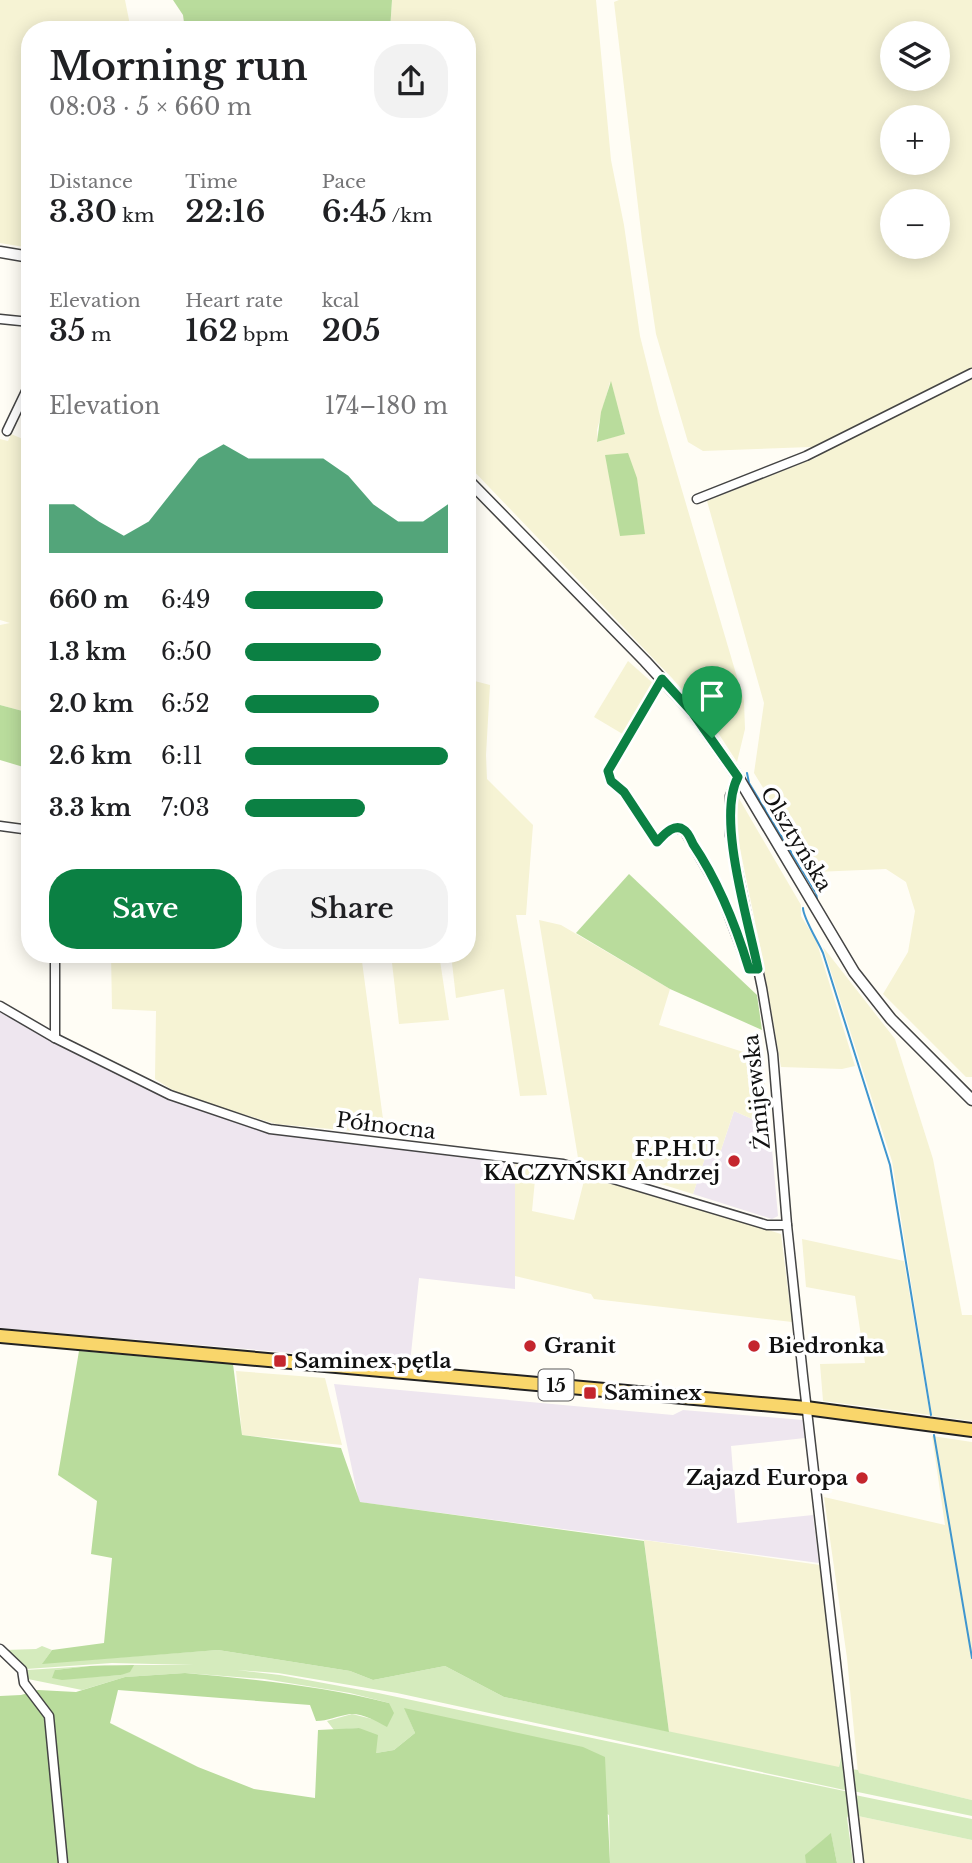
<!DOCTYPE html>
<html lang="en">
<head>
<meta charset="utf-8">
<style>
  body { margin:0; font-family:"Libre Baskerville",serif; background:#f2f2f2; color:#202124; height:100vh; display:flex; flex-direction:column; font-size:26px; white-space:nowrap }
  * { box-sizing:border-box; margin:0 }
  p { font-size:23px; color:#757577 }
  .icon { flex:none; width:38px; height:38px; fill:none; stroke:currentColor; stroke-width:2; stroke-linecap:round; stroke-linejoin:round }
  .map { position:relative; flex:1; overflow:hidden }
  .details { position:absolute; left:21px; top:21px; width:455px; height:942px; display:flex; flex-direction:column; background:#fff; border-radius:28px; box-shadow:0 4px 18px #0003 }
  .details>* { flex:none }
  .controls { position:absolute; left:880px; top:21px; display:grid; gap:14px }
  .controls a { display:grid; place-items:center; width:70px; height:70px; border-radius:50%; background:#fff; box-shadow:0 4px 18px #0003; font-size:35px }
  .pin { position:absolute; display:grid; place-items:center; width:60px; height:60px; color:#fff; margin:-72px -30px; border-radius:50% 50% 50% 0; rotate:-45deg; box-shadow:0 0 7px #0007 }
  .pin .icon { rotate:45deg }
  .round { display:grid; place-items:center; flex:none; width:74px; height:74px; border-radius:28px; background:#f2f2f2 }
  .summary { display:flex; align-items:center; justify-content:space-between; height:119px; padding:0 28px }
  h1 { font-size:38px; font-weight:600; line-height:52px }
  .metrics { display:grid; grid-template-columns:repeat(3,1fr); gap:10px; height:119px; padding:7px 28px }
  .metrics div { display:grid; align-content:center }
  .metrics b { font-size:30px; font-weight:600 }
  .metrics small { font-size:19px; font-weight:400 }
  .metrics p { font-size:19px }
  .chart { height:196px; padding:14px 28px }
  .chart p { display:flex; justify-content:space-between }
  .chart svg { width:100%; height:126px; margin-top:7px; fill:#0b8043; opacity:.7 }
  .primary-button { display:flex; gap:14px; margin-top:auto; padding:14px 28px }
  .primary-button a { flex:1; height:80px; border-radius:28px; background:#0b8043; color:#fff; font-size:28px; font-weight:600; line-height:80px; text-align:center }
  .primary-button a+a { background:#f2f2f2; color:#202124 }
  ul { padding:0 28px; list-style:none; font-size:23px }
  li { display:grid; grid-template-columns:112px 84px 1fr; align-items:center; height:52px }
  li i { height:18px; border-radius:9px; background:#0b8043 }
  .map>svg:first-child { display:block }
</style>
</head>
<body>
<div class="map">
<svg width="972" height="1863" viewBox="0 0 972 1863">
  <rect width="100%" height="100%" fill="#fffdf5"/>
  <g fill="#eee6ef">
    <path d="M0,1009L171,1098L271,1133L515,1156V1289L419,1278L410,1363L0,1328Z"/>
    <path d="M734,1111L770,1127L778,1216L772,1219L693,1194L707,1152L719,1156Z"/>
    <path d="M334,1384L673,1415L683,1410L803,1420L805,1438L731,1446L737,1523L813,1515L819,1563L359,1502Z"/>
  </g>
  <g fill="#f6f3d4" fill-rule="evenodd">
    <path d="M0,0H125L129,20V30H30V248L0,243Z"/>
    <path d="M392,0H596L611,160L624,225L640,336L659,412L744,701L745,729L737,762L713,725L672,678L467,464V30H390ZM610,382L625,433L598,442L597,430Z"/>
    <path d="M619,0H972V1077H966L883,994L908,952L915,911L906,882L886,869L815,872L754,773L764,703L707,501L818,457L811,447L703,451L688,442L656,334L642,240L614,2ZM892,33H938V79H892ZM892,117H938V163H892ZM892,201H938V247H892Z"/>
    <path d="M11,434L30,442V713L0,705V625L10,623L0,620V439L8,441Z"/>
    <path d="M628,661L655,685L626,736L594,717Z"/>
    <path d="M467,679L490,685L486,755L487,779L533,825L526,915H516L547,1095L520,1096L504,989L456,998L451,954H467Z"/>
    <path d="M737,795L801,905V916L816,940L855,1066L842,1069L781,1067L760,946L736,829Z"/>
    <path d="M539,920L561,925L670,989L659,1025L762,1058L770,1127L734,1111L719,1156L707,1152L693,1194L578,1158Z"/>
    <path d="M823,947L895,1039L933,1159L962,1315H972V1421L932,1416L892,1161Z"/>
    <path d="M111,954H361L385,1134L276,1124L182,1096L155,1079L156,1011L112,1009Z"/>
    <path d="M391,954H439L449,1020L399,1024Z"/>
    <path d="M515,1156L537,1159L532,1211L574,1220L586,1173L781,1234L792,1322L594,1299L591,1294L515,1276Z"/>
    <path d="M802,1239L904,1261L930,1415L823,1401L820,1364L865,1363L855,1296L806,1287Z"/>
    <path d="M236,1371L325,1378L342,1445L242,1435Z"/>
    <path d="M932,1436L972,1442V1800L858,1773L847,1658L824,1497L945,1525Z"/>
    <path d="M644,1540L820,1565L841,1753L839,1768L669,1732Z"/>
    <path d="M858,1816L972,1840V1863H864Z"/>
  </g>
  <g fill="#d5ebbd" fill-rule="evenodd">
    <path d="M42,1646L52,1650L43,1663L218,1650L350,1671L373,1680L445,1666L504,1697L839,1767L842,1753L849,1791L397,1693L278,1673L237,1670L280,1675L378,1693L849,1792L850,1812L847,1818L853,1863H837L831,1834L806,1855V1863H610L609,1815L405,1709L415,1733L394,1750L376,1753L359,1728L334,1730L327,1721L352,1714L376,1720L389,1703L350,1693L264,1679L185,1673L125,1677L82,1690L28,1679L27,1670L105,1665H194L112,1663L26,1669L5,1650L36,1649ZM90,1666L133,1665V1666L121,1675L61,1679L55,1670Z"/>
    <path d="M851,1769L858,1770L859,1773L972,1800V1816L853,1791Z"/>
    <path d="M855,1795L972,1819V1840L858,1816Z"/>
  </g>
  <g fill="#b9dc9c">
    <path d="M173,0H392L390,30H185L183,15Z"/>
    <path d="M611,381L625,434L597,442L601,412Z"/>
    <path d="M628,453L637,478L645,534L620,536L605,455Z"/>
    <path d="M0,705L30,713V769L0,760Z"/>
    <path d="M629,874L757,995L762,1030L670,989L576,933Z"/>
    <path d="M79,1351L233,1364L242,1435L341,1448L360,1502L644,1541L669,1732L504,1697L445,1666L373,1680L350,1671L218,1650L42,1664L52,1650L104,1643L112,1558L91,1554L97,1501L58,1475Z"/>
    <path d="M134,1665L130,1672L121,1675L62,1680L52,1678L55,1670L90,1666Z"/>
    <path d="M185,1673C254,1679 322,1686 389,1703L394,1713L387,1727C377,1721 362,1713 350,1714C337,1716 328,1721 316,1721L310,1705L118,1690L110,1723L198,1767L254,1789L315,1798L318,1730L359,1728L378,1735L376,1753L394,1750L415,1733L404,1708L583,1747L605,1757L610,1863H0V1696L21,1695L38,1690L76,1692L125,1677Z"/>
    <path d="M831,1833L837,1863H806L805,1855Z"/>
  </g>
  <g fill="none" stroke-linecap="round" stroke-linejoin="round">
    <g stroke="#3f96cf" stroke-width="2">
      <path d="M747,773L749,783L816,893L817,899"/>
      <path d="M803,908C803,918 818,941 823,953L890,1165L931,1415"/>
      <path d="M934,1435L972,1658"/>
    </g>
    <defs>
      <g id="minor">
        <path d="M0,319L30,322"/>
        <path d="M7,431L30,383"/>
        <path d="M697,499L806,456L972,373"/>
        <path d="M662,679L608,771L611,781L624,792L657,842C666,833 671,826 684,830L720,892L749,969H758"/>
        <path d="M738,777L730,796V835L762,988L773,1054L787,1225L803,1376L859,1863"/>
        <path d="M0,826L30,830"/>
        <path d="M0,1006L55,1038L170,1095L270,1129L563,1164L767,1225H787"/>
        <path d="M55,1038V954"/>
        <path d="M0,1649L22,1670L24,1683L49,1716L63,1863"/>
      </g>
      <g id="tertiary">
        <path d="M0,252L30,257"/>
        <path d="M467,479L645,661L692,712L738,777L854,972L891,1019L972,1100"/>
      </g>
      <path id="primary" d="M0,1336L806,1408L972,1430"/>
    </defs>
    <use href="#minor" stroke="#444" stroke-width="11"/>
    <use href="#tertiary" stroke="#444" stroke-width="13"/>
    <use href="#primary" stroke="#222" stroke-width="16"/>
    <use href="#minor" stroke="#fff" stroke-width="8"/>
    <use href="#tertiary" stroke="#fff" stroke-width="10"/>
    <use href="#primary" stroke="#f9d66b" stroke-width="12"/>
  </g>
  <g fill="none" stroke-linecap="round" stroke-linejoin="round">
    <defs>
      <path id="route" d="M662,679L692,712L738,777C716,817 749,923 758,969H749C736,926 718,881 693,844C691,840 688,832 684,830C674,822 663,836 657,842L624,792L611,781L608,771Z"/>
    </defs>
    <use href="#route" stroke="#fff" stroke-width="14"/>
    <use href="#route" stroke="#0b8043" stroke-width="9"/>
  </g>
  <g fill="#c4262e" stroke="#fff" stroke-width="2.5">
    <circle cx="734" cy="1161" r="7"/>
    <circle cx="530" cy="1346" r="7"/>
    <circle cx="754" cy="1346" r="7"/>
    <rect x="273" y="1354" width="14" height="14" rx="3.5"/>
    <rect x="583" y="1386" width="14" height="14" rx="3.5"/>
    <circle cx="862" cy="1478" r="7"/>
  </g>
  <g text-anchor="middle" stroke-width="7" stroke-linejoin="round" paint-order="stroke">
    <rect fill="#fff" stroke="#585858" stroke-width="2" x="538.5" y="1369.5" width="35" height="31" rx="5"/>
    <g font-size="19" font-weight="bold" fill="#111">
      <text x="556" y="1392">15</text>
    </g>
    <g font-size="21" fill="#111" stroke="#fff">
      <text transform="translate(796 839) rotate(59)" y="7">Olsztyńska</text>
      <text transform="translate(757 1092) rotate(-96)" y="7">Żmijewska</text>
      <text transform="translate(386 1126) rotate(7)" y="7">Północna</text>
    </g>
    <g font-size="21" font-weight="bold" fill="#111" stroke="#fff" text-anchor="start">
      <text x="720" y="1156" text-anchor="end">F.P.H.U.<tspan x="720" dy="24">KACZYŃSKI Andrzej</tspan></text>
      <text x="544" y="1353">Granit</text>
      <text x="768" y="1353">Biedronka</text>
      <text x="294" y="1368">Saminex pętla</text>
      <text x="604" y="1400">Saminex</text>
      <text x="848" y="1485" text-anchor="end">Zajazd Europa</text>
    </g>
  </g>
</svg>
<div class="controls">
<a><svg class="icon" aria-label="layers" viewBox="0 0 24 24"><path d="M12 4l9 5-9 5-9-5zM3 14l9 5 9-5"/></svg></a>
<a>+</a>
<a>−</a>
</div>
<div class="pin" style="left:712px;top:738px;background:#1e9e55"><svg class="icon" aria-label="arrive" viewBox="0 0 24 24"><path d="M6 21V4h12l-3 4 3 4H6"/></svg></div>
<section class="details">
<div class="summary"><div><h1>Morning run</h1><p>08:03 · 5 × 660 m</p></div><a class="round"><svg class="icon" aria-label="share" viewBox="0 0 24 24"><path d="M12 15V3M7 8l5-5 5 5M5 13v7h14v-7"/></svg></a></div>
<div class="metrics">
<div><p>Distance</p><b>3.30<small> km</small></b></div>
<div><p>Time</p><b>22:16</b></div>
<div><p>Pace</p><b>6:45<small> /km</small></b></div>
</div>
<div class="metrics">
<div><p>Elevation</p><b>35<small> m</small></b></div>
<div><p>Heart rate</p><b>162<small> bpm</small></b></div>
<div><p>kcal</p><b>205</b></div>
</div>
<div class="chart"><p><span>Elevation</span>174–180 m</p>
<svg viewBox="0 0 160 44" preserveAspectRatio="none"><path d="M0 44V27L10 27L20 33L30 38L40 33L50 22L60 11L70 6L80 11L90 11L100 11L110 11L120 17L130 27L140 33L150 33L160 27V44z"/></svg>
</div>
<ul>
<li><b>660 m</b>6:49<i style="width:68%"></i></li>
<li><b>1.3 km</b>6:50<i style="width:67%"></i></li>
<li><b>2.0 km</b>6:52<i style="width:66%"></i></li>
<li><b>2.6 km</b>6:11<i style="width:100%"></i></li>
<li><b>3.3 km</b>7:03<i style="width:59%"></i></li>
</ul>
<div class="primary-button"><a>Save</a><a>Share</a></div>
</section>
</div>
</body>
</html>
